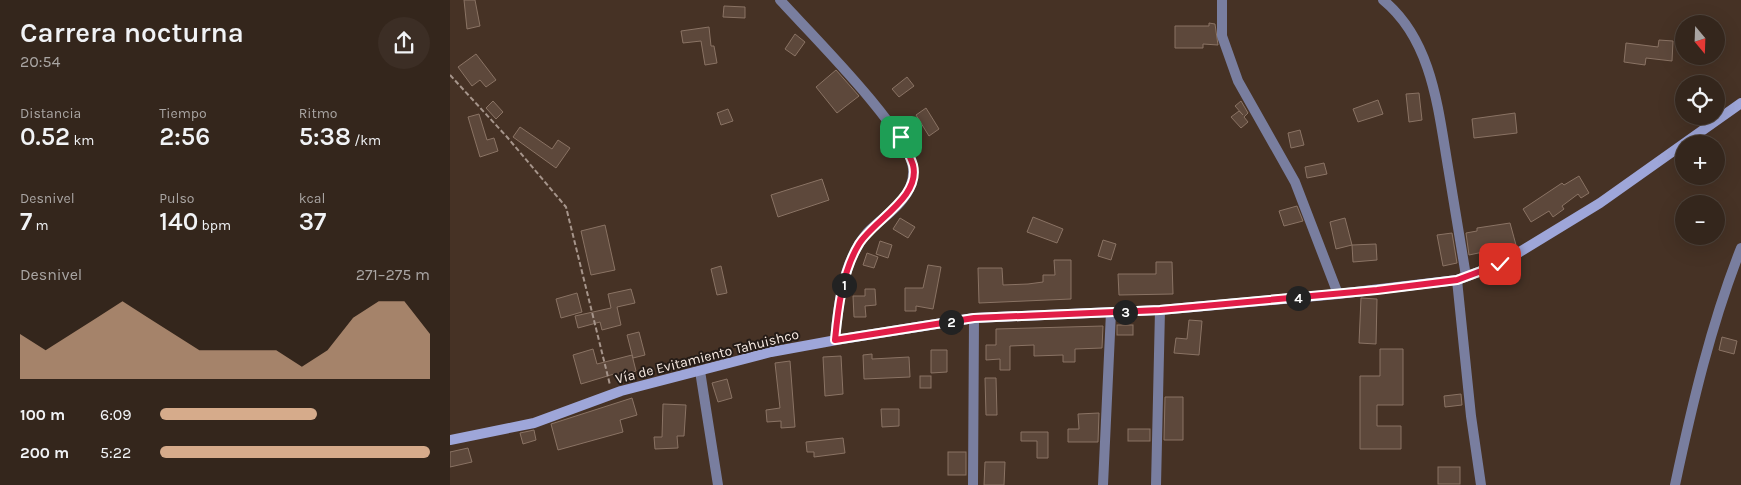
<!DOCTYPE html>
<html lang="es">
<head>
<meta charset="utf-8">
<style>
  body { margin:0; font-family:Karla,sans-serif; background:#3c2e25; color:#f1f3f6; height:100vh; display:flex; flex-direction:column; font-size:19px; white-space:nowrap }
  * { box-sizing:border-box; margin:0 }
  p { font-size:16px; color:#a9a5a3 }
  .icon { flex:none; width:28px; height:28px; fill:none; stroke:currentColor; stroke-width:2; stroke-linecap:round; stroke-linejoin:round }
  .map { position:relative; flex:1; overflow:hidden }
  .drawer { display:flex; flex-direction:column; background:#34261c; width:450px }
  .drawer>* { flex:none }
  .needle { width:32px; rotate:161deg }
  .tools { position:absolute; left:1225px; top:15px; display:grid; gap:10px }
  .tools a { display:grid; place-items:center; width:50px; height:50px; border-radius:50%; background:#34261c; box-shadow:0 5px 20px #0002,0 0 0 1px #4e433b; font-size:25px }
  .pin { position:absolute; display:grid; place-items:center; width:42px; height:42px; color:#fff; margin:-21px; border-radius:10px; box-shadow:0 2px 8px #0006 }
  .km { position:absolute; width:25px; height:25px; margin:-12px; border-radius:50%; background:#222; color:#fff; font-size:14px; line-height:25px; text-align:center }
  .round { display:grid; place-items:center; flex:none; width:52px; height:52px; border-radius:26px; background:#3c2e25 }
  .overview { display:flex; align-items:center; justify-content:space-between; height:85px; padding:0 20px }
  h1 { font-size:28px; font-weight:600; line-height:38px }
  .metrics { display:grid; grid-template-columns:repeat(3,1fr); gap:8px; height:85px; padding:5px 20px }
  .metrics div { display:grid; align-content:center }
  .metrics b { font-size:25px; font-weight:600 }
  .metrics small { font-size:14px; font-weight:400 }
  .metrics p { font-size:14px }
  .chart { height:140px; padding:10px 20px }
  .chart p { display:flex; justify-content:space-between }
  .chart svg { width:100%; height:90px; margin-top:5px; fill:#d6ab8b; opacity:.7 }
  ul { padding:0 20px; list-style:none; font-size:16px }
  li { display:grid; grid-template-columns:80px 60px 1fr; align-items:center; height:38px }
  li i { height:12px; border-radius:6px; background:#d6ab8b }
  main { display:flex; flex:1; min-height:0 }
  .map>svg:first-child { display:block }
</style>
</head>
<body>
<main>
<section class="drawer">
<div class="overview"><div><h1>Carrera nocturna</h1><p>20:54</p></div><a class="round"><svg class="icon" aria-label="share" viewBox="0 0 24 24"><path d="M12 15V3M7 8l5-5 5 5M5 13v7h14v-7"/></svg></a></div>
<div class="metrics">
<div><p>Distancia</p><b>0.52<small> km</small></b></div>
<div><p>Tiempo</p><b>2:56</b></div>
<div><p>Ritmo</p><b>5:38<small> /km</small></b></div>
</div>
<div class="metrics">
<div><p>Desnivel</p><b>7<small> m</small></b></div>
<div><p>Pulso</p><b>140<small> bpm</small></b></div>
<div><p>kcal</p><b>37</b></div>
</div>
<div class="chart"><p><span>Desnivel</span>271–275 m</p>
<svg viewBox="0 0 160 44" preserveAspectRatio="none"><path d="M0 44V22L10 30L20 22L30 14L40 6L50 14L60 22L70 30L80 30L90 30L100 30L110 38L120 30L130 14L140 6L150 6L160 22V44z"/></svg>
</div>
<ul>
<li><b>100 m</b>6:09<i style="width:58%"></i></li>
<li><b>200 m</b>5:22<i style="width:100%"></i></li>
</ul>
</section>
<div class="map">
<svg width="1291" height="485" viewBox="0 0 1291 485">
  <rect width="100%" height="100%" fill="#463225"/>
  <g fill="#5d483b" stroke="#8a7364">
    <path d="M14,0H25L30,26L17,29Z"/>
    <path d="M274,6L295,7V18L273,17Z"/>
    <path d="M759,23L765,24L768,45L753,44V48H725V26H759Z"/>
    <path d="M259,27L261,46H264L267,63L255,65L251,41L233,43L231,31Z"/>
    <path d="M345,34L355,42L345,56L335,49Z"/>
    <path d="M1209,40L1223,41L1222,61L1196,58L1195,65L1174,62L1176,43L1208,47Z"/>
    <path d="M26,54L46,80L36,87L30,80L22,86L8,67Z"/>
    <path d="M386,70L409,96L387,113L366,87Z"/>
    <path d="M457,77L464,86L449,97L442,89Z"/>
    <path d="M969,93L972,120L959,122L956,94Z"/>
    <path d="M928,100L933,114L908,122L903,109Z"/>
    <path d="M43,101L53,112L46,119L36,108Z"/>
    <path d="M791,101L798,113L794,117L798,122L791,128L781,117L789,111L793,115L785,106Z"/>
    <path d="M476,108L489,129L479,136L466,115Z"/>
    <path d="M278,109L283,121L271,125L267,113Z"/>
    <path d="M1065,113L1067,133L1024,138L1022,119Z"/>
    <path d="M29,114L37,140L44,138L48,151L30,157L18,117Z"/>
    <path d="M70,127L102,149L108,140L120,148L106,168L63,137Z"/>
    <path d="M850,130L854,145L841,148L838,133Z"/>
    <path d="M874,163L877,174L857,178L855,167Z"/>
    <path d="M1129,176L1139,193L1131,198L1128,194L1112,206L1114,209L1103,217L1099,211L1081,222L1073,209L1112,183L1114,185Z"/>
    <path d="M372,179L379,200L328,217L321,195Z"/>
    <path d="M847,206L853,221L834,226L829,211Z"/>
    <path d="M583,217L613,229L607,243L577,232Z"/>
    <path d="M450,218L465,227L458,238L443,229Z"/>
    <path d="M895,218L902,245L886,249L880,222Z"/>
    <path d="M1060,223L1066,245L1019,255L1016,233L1027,231V228Z"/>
    <path d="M155,225L165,270L141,275L131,231Z"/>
    <path d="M1002,233L1007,263L993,266L987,235Z"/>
    <path d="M653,240L666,244L661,260L648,256Z"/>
    <path d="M430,241L442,245L438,258L426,254Z"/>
    <path d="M926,244L927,260L903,262L902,245Z"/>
    <path d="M417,253L428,257L424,268L413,265Z"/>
    <path d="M604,260H621V299L529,303L528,268H552L553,285L578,284L593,282V275H605Z"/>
    <path d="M706,262H722L723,294L669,295L668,274H706Z"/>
    <path d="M478,265L491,267L483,309L466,306V311H455V288H473Z"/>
    <path d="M271,266L277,293L267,295L261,269Z"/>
    <path d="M181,289L185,303L167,307L171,325L152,330L150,322L128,328L125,316L161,308L158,294Z"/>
    <path d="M415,289H425L426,305L415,306L416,317H404L403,296H415Z"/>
    <path d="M127,293L132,312L111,318L106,299Z"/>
    <path d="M911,298L927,299L926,344L909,343Z"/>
    <path d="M739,320L752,321L749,355L724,353L726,338L737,339Z"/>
    <rect x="667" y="325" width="16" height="10"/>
    <path d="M653,326L652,348L625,349V362H613V355L584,356V345L560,346V370H550V359L536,360V345H546V329Z"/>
    <path d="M189,332L195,355L183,358L177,335Z"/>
    <path d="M1272,337L1287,341L1284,354L1269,350Z"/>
    <path d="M143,349L147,364L182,355L186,371L165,377L164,374L131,384L123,355Z"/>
    <path d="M930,349H953V405H927V426H951V449H910V376H930Z"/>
    <path d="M481,350H497V372L481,373Z"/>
    <path d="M422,354V359L459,357L460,377L414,379L413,355Z"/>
    <path d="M391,356L393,394L375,396L373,357Z"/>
    <path d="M340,361L345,427L331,428V421L317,422L316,410L330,408L325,363Z"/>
    <rect x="470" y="376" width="11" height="12"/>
    <path d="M535,378H546L547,415H536Z"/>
    <path d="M277,379L282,398L268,402L262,383Z"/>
    <path d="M1011,394L1012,405L995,407L994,396Z"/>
    <path d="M715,397H733V440H714Z"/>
    <path d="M182,398L187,415L170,420L173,432L108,450L101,424Z"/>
    <path d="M213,404L236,405L234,436H227L228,448L205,449L204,437H212Z"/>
    <path d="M431,409H449V426L432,427Z"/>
    <path d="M649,413L648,442H618V429H629L628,414Z"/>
    <rect x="678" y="429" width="22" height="12"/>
    <path d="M84,430L86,440L73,444L70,433Z"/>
    <path d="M571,432H598V458H587V441H571Z"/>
    <path d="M393,438L395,453L364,457V452H357L356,442Z"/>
    <path d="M18,448L22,462L0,467V452Z"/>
    <rect x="498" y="452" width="18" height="23"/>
    <path d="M535,462H555L554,485H534Z"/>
    <rect x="988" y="467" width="22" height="17"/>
  </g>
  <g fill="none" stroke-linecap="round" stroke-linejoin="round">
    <path stroke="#a6958b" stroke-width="2" stroke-dasharray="5 2.5" stroke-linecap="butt" d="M0,75L57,137L116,207L160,385"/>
    <g stroke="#797e9f" stroke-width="10">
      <path d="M330,0C358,31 459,131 463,168C464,179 460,190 453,199C444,212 428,221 417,233C393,261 388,305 385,340"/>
      <path d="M772,0V36L788,81L845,182L888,294"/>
      <path d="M933,0C982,40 988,108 998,167C1004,203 1010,239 1016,276"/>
      <path d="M1007,280L1021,416L1031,485"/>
      <path d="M250,371L268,485"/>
      <path d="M523,485L524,318"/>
      <path d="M653,485L661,312"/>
      <path d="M706,485L710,310"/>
      <path d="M1225,485C1242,405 1261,324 1291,248"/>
    </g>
    <path stroke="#9ea6d9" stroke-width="10" d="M0,440L84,423L171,391L321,352L392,339L524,318L710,310L888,294L1007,280L1050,264L1150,203L1291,103"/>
  </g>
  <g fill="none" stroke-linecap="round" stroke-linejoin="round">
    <defs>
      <path id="route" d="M451,137C455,146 460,156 463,165C471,197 424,220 409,244C392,272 388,309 385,340L524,318L710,310L927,290L1007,280L1050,264"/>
    </defs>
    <use href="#route" stroke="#fff" stroke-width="10"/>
    <use href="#route" stroke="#e11d48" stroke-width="6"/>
  </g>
  <g text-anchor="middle" stroke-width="4" stroke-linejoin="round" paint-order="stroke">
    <g font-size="14" fill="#f7eae2" stroke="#251c17">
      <text transform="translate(257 356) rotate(-14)" y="5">Vía de Evitamiento Tahuishco</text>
    </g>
  </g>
</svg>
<div class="tools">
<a><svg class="needle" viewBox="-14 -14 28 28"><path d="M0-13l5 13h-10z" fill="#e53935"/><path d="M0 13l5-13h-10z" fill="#a9a5a3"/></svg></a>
<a><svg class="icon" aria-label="locate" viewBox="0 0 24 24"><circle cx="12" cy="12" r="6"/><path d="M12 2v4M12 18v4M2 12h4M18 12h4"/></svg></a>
<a>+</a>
<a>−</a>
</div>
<div class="pin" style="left:451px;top:137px;background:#1e9e55"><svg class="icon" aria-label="arrive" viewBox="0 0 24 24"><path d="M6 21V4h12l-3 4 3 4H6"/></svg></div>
<div class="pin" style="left:1050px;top:264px;background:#d93025"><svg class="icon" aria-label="check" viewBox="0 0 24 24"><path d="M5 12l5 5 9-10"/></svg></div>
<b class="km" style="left:394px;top:285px">1</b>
<b class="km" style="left:501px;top:322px">2</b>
<b class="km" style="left:675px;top:312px">3</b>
<b class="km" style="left:848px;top:298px">4</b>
</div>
</main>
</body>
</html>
